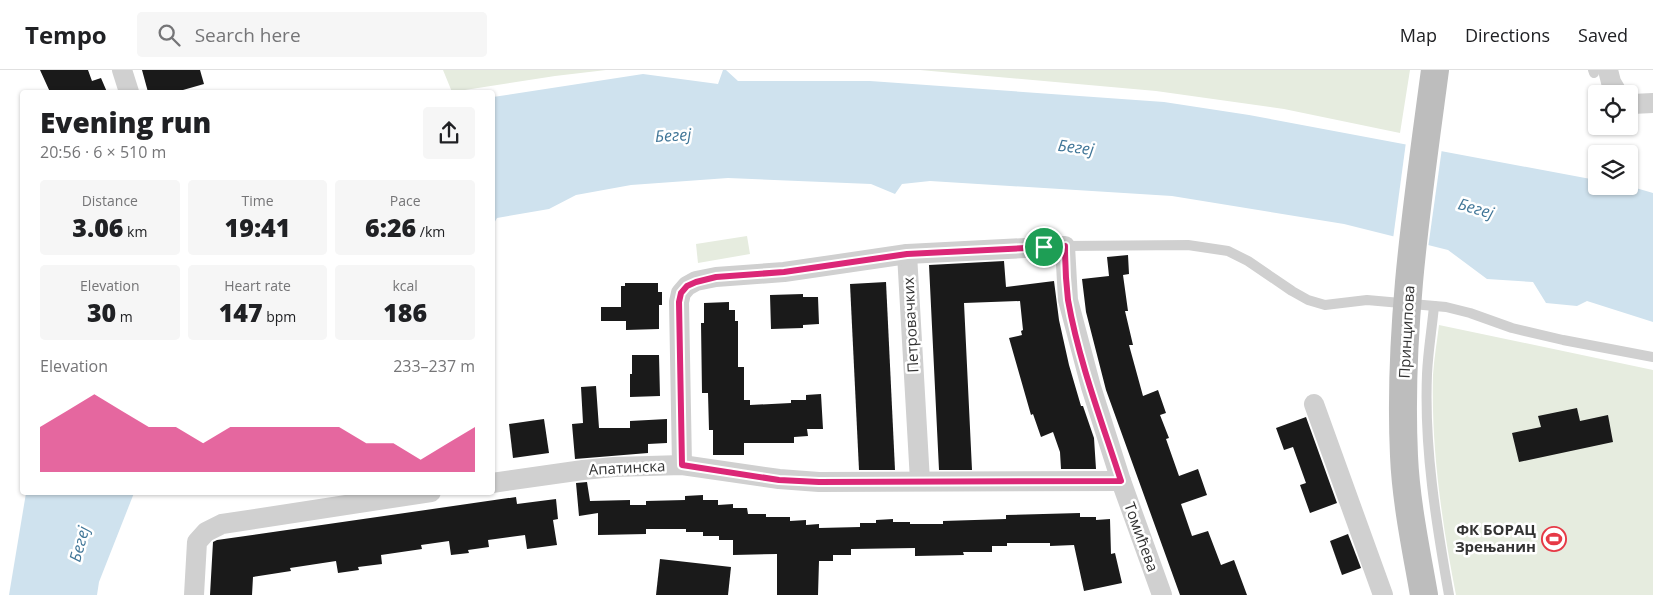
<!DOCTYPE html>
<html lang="en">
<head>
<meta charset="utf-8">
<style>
  body { margin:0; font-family:"Open Sans",sans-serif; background:#f6f6f6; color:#202124; height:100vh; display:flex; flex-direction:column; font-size:19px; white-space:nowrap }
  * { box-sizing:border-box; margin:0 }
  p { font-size:16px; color:#757577 }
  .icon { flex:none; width:28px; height:28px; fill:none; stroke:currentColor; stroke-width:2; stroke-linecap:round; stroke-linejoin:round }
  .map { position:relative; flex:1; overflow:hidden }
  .sheet { position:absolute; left:20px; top:20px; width:475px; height:405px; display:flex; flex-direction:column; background:#fff; border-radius:5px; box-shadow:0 1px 4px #0004 }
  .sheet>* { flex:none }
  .controls { position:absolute; left:1588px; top:15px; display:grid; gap:10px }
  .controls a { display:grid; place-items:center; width:50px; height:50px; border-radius:5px; background:#fff; box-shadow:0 1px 4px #0004; font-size:25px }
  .pin { position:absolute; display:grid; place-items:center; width:42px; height:42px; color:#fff; margin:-21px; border:2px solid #fff; border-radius:50%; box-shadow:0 1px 5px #0007 }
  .round { display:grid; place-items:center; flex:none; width:52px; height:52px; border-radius:5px; background:#f6f6f6 }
  .head { display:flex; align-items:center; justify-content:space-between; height:85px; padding:0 20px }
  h1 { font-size:28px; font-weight:800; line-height:38px }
  .stats { display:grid; grid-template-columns:repeat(3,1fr); gap:8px; height:85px; padding:5px 20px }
  .stats div { display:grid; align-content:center; border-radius:5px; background:#f6f6f6; text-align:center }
  .stats b { font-size:25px; font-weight:800 }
  .stats small { font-size:14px; font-weight:400 }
  .stats p { font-size:14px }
  .chart { height:140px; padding:10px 20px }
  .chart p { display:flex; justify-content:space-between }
  .chart svg { width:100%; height:90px; margin-top:5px; fill:#db2777; opacity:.7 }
  header { display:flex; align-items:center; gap:30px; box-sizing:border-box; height:70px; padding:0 25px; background:#fff; border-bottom:1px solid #e0e0e0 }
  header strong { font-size:24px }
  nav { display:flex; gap:28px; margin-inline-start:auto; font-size:18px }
  .search { width:350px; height:45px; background:#f6f6f6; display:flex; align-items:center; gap:12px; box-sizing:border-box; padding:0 18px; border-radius:5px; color:#757577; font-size:19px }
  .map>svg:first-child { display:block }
</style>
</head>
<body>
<header>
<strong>Tempo</strong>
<div class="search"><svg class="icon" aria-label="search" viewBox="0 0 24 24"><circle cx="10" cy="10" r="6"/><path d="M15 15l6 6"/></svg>Search here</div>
<nav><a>Map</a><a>Directions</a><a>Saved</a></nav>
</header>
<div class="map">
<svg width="1653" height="525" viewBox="0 0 1653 525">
  <rect width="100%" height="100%" fill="#fff"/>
  <g fill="#e6ecdf">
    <path d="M443,0H606L555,6L452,22Z"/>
    <path d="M920,0H1410L1400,63L1284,39L1156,21Z"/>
    <path d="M747,166L750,184L698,193L696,174Z"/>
    <path d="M1439,255L1653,300V525H1456C1442,453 1431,379 1433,305C1434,288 1437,272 1439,255Z"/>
  </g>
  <g fill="#cfe2ee">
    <path d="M723,0H726L738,11H870L1164,32L1249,45L1596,110V116H1629L1653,123V252L1587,231L1577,236L1546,233L1533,212L1487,209L1448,180L1344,154L1172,126L930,111L902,114L895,124L871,114L728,108L631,115L576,125L549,139L497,148L493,155V27L643,4L718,14Z"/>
    <path d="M26,423H134L99,512L97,525H9Z"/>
  </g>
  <path fill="#fff" d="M1406,72L1442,78L1428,178L1393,169Z"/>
  <g fill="#1a1a1a">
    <path d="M40,0H88L92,11L101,8L107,22H50Z"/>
    <path d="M142,0H200L204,14L176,22H148Z"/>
    <path d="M1128,185L1129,204L1123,205L1128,241H1125L1133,275H1129L1143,326L1158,320L1166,343L1160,345L1169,368L1166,369L1179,406L1198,399L1207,425L1181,434L1192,466L1208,461L1221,495L1234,490L1247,525H1180L1106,320L1086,242L1082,209L1109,206L1107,187Z"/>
    <path d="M1004,191L1006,217L1054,211L1059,250L1069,295L1081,336H1083L1094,368L1096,399H1061L1060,382L1053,362L1041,367L1033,344L1031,345L1009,268L1022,265L1021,261L1023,260L1020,231L964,233L972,400H939L929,195Z"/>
    <path d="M886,212L895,400H859L850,214Z"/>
    <path d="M625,213H658V222H662V235H659V259L626,260V251H601V237H621V216H625Z"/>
    <path d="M803,224V227H818L819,254L803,255V258L771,259L770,225Z"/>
    <path d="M729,232V240H735V251H738V297H744V330H750V335L791,333V330H806V325L821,324L823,359H807L808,366L794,367V373H744V385H713V360H709L708,323H702L701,253H704V233Z"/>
    <path d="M632,285H659L660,326L630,327V304H632Z"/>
    <path d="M596,316L599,358H630V351L667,349V373L648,374V383L575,389L572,354L583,353L581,317Z"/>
    <path d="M1577,338L1580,351L1608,345L1613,372L1519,392L1512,363L1541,357L1538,346Z"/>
    <path d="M1306,347L1337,433L1310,443L1300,415L1306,413L1293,377L1284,380L1276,358Z"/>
    <path d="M544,349L549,383L513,388L509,354Z"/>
    <path d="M587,412L590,431L630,430V435H646V431L685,430V426L703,425V430H718V435L733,434V438H747L748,444H766V447H790V451L806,450V455L819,454V458L860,457V453H876V450L893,449V452H910V454H943V451L1006,449V445L1080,443V447H1096V450L1110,449L1111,484L1115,483L1122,513L1084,521L1074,475L1050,476V473H1007V476H992V482H963L964,485L915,486V478L851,479V485H833V491H819L818,525H777V484L733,485V470H719V466H703V462H686V459H646V464L598,465V443L579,446L576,413Z"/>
    <path d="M516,427L517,434L556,429L558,449L553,450L557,475L527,479L525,465L488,470L489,477L468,480L469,483L451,485L449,471L421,475L422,479L381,485L382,494L358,497L359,500L338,503L336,491L290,498L291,501L253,507L252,525H210L213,472L217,470Z"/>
    <path d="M1348,464L1361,498L1342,505L1330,471Z"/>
    <path d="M660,489L731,497L728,525H656Z"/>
  </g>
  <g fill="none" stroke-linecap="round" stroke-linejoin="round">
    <g stroke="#d0d0d0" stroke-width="10">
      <path d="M1593,0L1594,3"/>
      <path d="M1065,176L1188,175L1228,181L1248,191L1292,221L1308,230L1325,235L1367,230L1446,237L1470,243L1512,258L1563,270L1653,287"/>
      <path d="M1434,236C1432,258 1428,281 1427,304C1424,378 1436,452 1449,525"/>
    </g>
    <g stroke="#d0d0d0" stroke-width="20">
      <path d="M122,0L129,22"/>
      <path d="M1608,0L1611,12L1618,24"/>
      <path d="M1629,32L1632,34L1653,33"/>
      <path d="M907,184L920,411"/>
      <path d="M1314,334L1383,525"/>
      <path d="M682,395L679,232L681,223L687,216L696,211L716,207L784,202L907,184L1065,176L1068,230L1091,317L1121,411L1162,525"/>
      <path d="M492,413L583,400L614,397L682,395L779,409L819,412L1121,411"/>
      <path d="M194,525L197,472L206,462L222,454L431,422"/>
    </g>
    <path stroke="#bdbdbd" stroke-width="28" d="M1424,525C1416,479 1406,432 1404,386C1398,256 1418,128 1435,0"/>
  </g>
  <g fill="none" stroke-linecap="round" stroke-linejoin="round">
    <defs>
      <path id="route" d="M1065,176C1065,194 1066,213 1068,230C1079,292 1102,352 1121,411L819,412L779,410L682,395L679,232L681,223L687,216L696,212L716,207L784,202L907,184Z"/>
    </defs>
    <use href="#route" stroke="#fff" stroke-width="10"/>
    <use href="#route" stroke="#db2777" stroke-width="6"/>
  </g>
  <defs>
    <symbol id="stadium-ring" viewBox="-11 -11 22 22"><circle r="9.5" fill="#fff" stroke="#e63946" stroke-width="1.5"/><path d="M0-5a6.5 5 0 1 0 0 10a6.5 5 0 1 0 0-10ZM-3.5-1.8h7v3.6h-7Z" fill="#e63946"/></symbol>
  </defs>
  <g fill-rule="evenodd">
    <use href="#stadium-ring" x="1540" y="455" width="28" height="28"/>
  </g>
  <g text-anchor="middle" stroke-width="5" stroke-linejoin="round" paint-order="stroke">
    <g font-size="15" fill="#333" stroke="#fff">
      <text transform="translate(911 255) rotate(-93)" y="5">Петровачких</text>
      <text transform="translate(1407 262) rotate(-87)" y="5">Принципова</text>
      <text transform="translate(627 398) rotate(-3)" y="5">Апатинска</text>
      <text transform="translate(1141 467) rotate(70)" y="5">Томићева</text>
    </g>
    <g font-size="15" font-weight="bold" fill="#333" stroke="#fff" text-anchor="end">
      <text x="1536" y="465">ФК БОРАЦ<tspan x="1536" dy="17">Зрењанин</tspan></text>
    </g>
    <g font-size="16" font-style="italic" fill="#3f7597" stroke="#fff">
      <text transform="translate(673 65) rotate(-3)" y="6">Бегеј</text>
      <text transform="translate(1076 77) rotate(7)" y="6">Бегеј</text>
      <text transform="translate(1476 138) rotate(16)" y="6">Бегеј</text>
      <text transform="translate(79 474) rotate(-75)" y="6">Бегеј</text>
    </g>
  </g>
</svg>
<div class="controls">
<a><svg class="icon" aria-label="locate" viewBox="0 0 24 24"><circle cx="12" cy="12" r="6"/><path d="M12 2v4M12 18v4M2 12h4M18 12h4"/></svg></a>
<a><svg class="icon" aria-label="layers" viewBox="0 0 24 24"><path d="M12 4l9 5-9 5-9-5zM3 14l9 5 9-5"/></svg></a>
</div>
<div class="pin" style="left:1044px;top:177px;background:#1e9e55"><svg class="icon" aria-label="arrive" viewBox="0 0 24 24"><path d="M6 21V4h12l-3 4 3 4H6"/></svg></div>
<section class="sheet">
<div class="head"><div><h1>Evening run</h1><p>20:56 · 6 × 510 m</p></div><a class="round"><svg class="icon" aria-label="share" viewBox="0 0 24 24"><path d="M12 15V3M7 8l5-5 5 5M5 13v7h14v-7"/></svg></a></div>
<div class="stats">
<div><p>Distance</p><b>3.06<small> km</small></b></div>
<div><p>Time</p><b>19:41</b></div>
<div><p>Pace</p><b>6:26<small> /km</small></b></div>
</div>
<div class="stats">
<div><p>Elevation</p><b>30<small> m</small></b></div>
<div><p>Heart rate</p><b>147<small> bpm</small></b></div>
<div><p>kcal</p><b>186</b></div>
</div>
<div class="chart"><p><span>Elevation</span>233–237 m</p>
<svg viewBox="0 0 160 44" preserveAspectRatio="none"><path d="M0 44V22L10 14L20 6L30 14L40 22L50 22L60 30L70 22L80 22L90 22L100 22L110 22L120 30L130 30L140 38L150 30L160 22V44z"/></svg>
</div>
</section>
</div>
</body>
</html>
